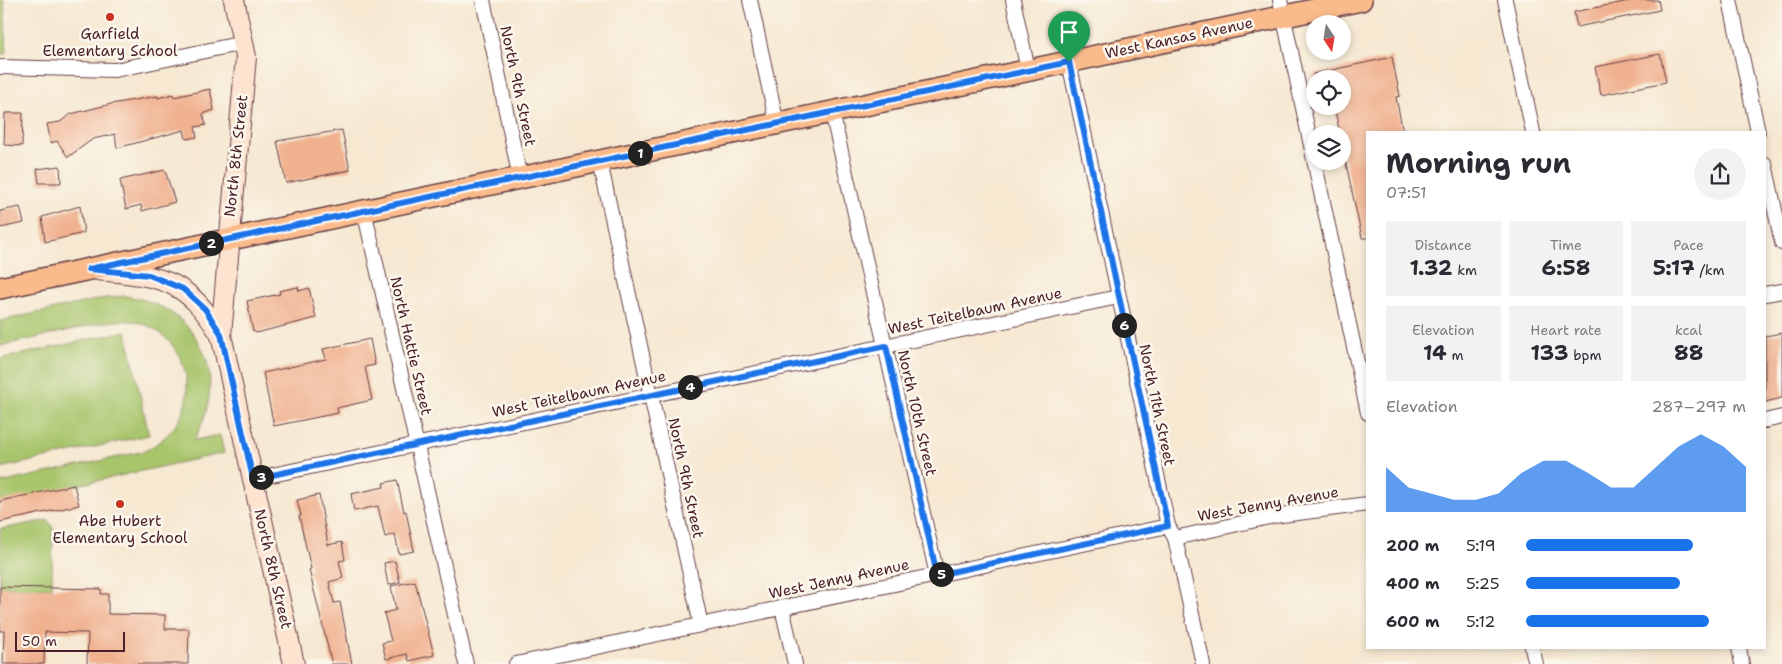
<!DOCTYPE html>
<html lang="en">
<head>
<meta charset="utf-8">
<style>
  body { margin:0; font-family:"Shantell Sans",sans-serif; background:#f2f2f3; color:#2b2b33; height:100vh; display:flex; flex-direction:column; font-size:19px; white-space:nowrap }
  * { box-sizing:border-box; margin:0 }
  p { font-size:16px; color:#7c7c81 }
  .icon { flex:none; width:28px; height:28px; fill:none; stroke:currentColor; stroke-width:2; stroke-linecap:round; stroke-linejoin:round }
  .map { position:relative; flex:1; overflow:hidden }
  .side { position:absolute; left:1366px; top:131px; width:400px; height:518px; display:flex; flex-direction:column; background:#fff; border-radius:0px; box-shadow:0 2px 8px #0003 }
  .side>* { flex:none }
  .needle { width:32px; rotate:168deg }
  .controls { position:absolute; left:1306px; top:15px; display:grid; gap:10px }
  .controls a { display:grid; place-items:center; width:45px; height:45px; border-radius:50%; background:#fff; box-shadow:0 2px 8px #0003; font-size:25px }
  .scale { position:absolute; left:15px; bottom:12px; width:110px; box-sizing:border-box; padding-left:5px; border:2px solid #4a1f2b; border-top:0; font-size:14px; line-height:18px; white-space:nowrap; color:#4a1f2b; -webkit-text-stroke:4px #fbf7ec; paint-order:stroke }
  .pin { position:absolute; display:grid; place-items:center; width:42px; height:42px; color:#fff; margin:-51px -21px; border-radius:50% 50% 50% 0; rotate:-45deg; box-shadow:0 0 5px #0007 }
  .pin .icon { rotate:45deg }
  .km { position:absolute; width:25px; height:25px; margin:-12px; border-radius:50%; background:#222; color:#fff; font-size:14px; line-height:25px; text-align:center }
  .round { display:grid; place-items:center; flex:none; width:52px; height:52px; border-radius:26px; background:#f2f2f3 }
  .head { display:flex; align-items:center; justify-content:space-between; height:85px; padding:0 20px }
  h1 { font-size:28px; font-weight:700; line-height:38px }
  .metrics { display:grid; grid-template-columns:repeat(3,1fr); gap:8px; height:85px; padding:5px 20px }
  .metrics div { display:grid; align-content:center; border-radius:0px; background:#f2f2f3; text-align:center }
  .metrics b { font-size:21px; font-weight:700 }
  .metrics small { font-size:14px; font-weight:400 }
  .metrics p { font-size:14px }
  .chart { height:140px; padding:10px 20px }
  .chart p { display:flex; justify-content:space-between }
  .chart svg { width:100%; height:90px; margin-top:5px; fill:#1a73e8; opacity:.7 }
  ul { padding:0 20px; list-style:none; font-size:16px }
  li { display:grid; grid-template-columns:80px 60px 1fr; align-items:center; height:38px }
  li i { height:12px; border-radius:6px; background:#1a73e8 }
  .map>svg:first-child { display:block }
</style>
</head>
<body>
<div class="map">
<svg width="1782" height="664" viewBox="0 0 1782 664">
  <rect width="100%" height="100%" fill="#fbf7ec"/>
  <filter id="ink" filterUnits="userSpaceOnUse"><feTurbulence type="fractalNoise" baseFrequency=".02" numOctaves="2"/><feDisplacementMap in="SourceGraphic" scale="10" xChannelSelector="R" yChannelSelector="G"/><feConvolveMatrix kernelMatrix="1 2 1 2 8 2 1 2 1" color-interpolation-filters="sRGB"/></filter>
  <filter id="wash" filterUnits="userSpaceOnUse"><feTurbulence type="fractalNoise" baseFrequency=".0096" numOctaves="4" result="noise"/><feDisplacementMap in="SourceGraphic" scale="20" xChannelSelector="R" yChannelSelector="G"/><feGaussianBlur stdDeviation="1.12" result="paint"/><feColorMatrix in="noise" values="0 0 0 0 0 0 0 0 0 0 0 0 0 0 0 0 0 1.4 0 .05"/><feComposite in="paint" operator="in"/></filter>
  <g filter="url(#wash)">
    <rect width="100%" height="100%" fill="#f6e8d1"/>
    <g fill="#a8c56c" stroke="#79724c">
      <path d="M0,0H4L7,54H0Z"/>
      <path d="M125,296C199,306 232,375 194,440L220,435L224,453L0,502V483L145,451C159,443 172,433 180,418C200,378 175,327 131,321C112,319 93,325 75,329C50,335 25,340 0,346V321L105,298Z"/>
      <path d="M126,331L149,435L0,468V359Z"/>
      <path d="M48,520L53,528L52,588L0,587V529Z"/>
    </g>
    <g id="blocks">
      <g fill="#f0b18f">
        <path d="M1634,0H1658L1660,10L1577,27L1574,12Z"/>
        <path d="M1660,54L1666,82L1601,95L1595,67Z"/>
        <path d="M1392,57L1400,96L1396,97L1403,132H1368V238H1362L1342,145V134H1340L1334,106H1342V79H1314L1313,74Z"/>
        <path d="M210,89L214,110L203,114L206,125L195,127L197,137L186,139L184,130L117,148L115,134L93,139L68,157L57,141L51,143L47,124L60,122L71,114L111,104L158,96V98L173,94L174,97Z"/>
        <path d="M5,113H23L22,146L4,145Z"/>
        <path d="M342,130L350,170L286,183L277,141Z"/>
        <path d="M60,166L61,183H39L37,169Z"/>
        <path d="M165,170L175,202L142,211L141,205L126,209L120,180Z"/>
        <path d="M80,206L84,233L45,242L42,217Z"/>
        <path d="M20,207L24,223L0,228V211Z"/>
        <path d="M298,287L299,291L309,288L316,318L256,333L253,331L247,301L280,294L279,291Z"/>
        <path d="M1782,333V398L1765,402V336Z"/>
        <path d="M370,339L375,365L365,367L372,400L337,408L338,413L274,426L263,373L326,359L323,349Z"/>
        <path d="M397,480L404,512L406,511L414,551L399,554L395,534L385,537L378,506L354,511L351,494L384,487L383,483Z"/>
        <path d="M74,485L79,505L0,522V501Z"/>
        <path d="M319,495L328,545L342,542L345,560L339,561L343,578L329,582L334,603L340,602L352,664H332L309,570L311,569L299,516H301L297,500Z"/>
        <path d="M395,561L400,582L388,585L384,563Z"/>
        <path d="M415,581L434,655L409,661L407,654L386,659L382,643L391,641L384,613L396,610L391,586Z"/>
        <path d="M0,587L101,589V594H108V614L165,615V629H189L188,664H87L88,633L45,632L44,664H3L4,631H0Z"/>
      </g>
    </g>
  </g>
  <g filter="url(#ink)">
    <use href="#blocks" fill-opacity="0" stroke="#643d44" stroke-width="1"/>
    <g fill="none" stroke-linecap="round" stroke-linejoin="round">
      <defs>
        <g id="street">
          <path d="M483,0L520,178"/>
          <path d="M750,0L777,124"/>
          <path d="M1013,0L1028,70"/>
          <path d="M1280,0L1368,413"/>
          <path d="M1505,0L1533,132"/>
          <path d="M1730,0L1758,132"/>
          <path d="M1069,62L1168,526L1175,538L1203,664"/>
          <path d="M0,67L115,70L243,43"/>
          <path d="M832,112L937,575"/>
          <path d="M600,162L701,625"/>
          <path d="M1765,164L1782,243"/>
          <path d="M364,210L466,664"/>
          <path d="M1765,294L1782,291"/>
          <path d="M1765,421L1782,417"/>
          <path d="M253,479L1118,297"/>
          <path d="M1175,538L1274,516L1368,504"/>
          <path d="M782,608L795,664"/>
          <path d="M1532,648L1536,664"/>
          <path d="M1739,648L1742,664"/>
          <path d="M516,664L1168,526"/>
        </g>
        <g id="secondary">
          <path d="M234,0L246,57L221,335L294,664"/>
          <path d="M98,270C162,277 185,277 221,335"/>
        </g>
        <path id="primary" d="M0,288L1361,0"/>
      </defs>
      <use href="#street" stroke="#643d44" stroke-width="16"/>
      <use href="#secondary" stroke="#643d44" stroke-width="22"/>
      <use href="#primary" stroke="#643d44" stroke-width="24"/>
      <use href="#street" stroke="#fff" stroke-width="14"/>
      <use href="#secondary" stroke="#fde4d1" stroke-width="20"/>
      <use href="#primary" stroke="#fabb8c" stroke-width="21"/>
    </g>
  </g>
  <g fill="none" stroke-linecap="round" stroke-linejoin="round" filter="url(#ink)">
    <defs>
      <path id="route" d="M1069,62L1168,526L937,575L886,346L253,479L221,334L205,309L183,289L149,275L89,269Z"/>
    </defs>
    <use href="#route" stroke="#fff" stroke-width="10"/>
    <use href="#route" stroke="#1a73e8" stroke-width="6"/>
  </g>
  <g fill="#c8321e" stroke="#fbf7ec" stroke-width="2">
    <circle cx="110" cy="17" r="5"/>
    <circle cx="120" cy="504" r="5"/>
  </g>
  <g text-anchor="middle" stroke-width="5" stroke-linejoin="round" paint-order="stroke">
    <g font-size="15" fill="#4a1f2b" stroke="#fbf7ec">
      <text x="110" y="39">Garfield<tspan x="110" dy="17">Elementary School</tspan></text>
      <text x="120" y="526">Abe Hubert<tspan x="120" dy="17">Elementary School</tspan></text>
    </g>
    <g font-size="15" fill="#4a1f2b" stroke="#fbf7ec">
      <text transform="translate(1179 38) rotate(-12)" y="5">West Kansas Avenue</text>
      <text transform="translate(518 86) rotate(78)" y="5">North 9th Street</text>
      <text transform="translate(236 156) rotate(-84)" y="5">North 8th Street</text>
      <text transform="translate(975 311) rotate(-12)" y="5">West Teitelbaum Avenue</text>
      <text transform="translate(411 346) rotate(77)" y="5">North Hattie Street</text>
      <text transform="translate(579 394) rotate(-12)" y="5">West Teitelbaum Avenue</text>
      <text transform="translate(1157 405) rotate(78)" y="5">North 11th Street</text>
      <text transform="translate(917 413) rotate(77)" y="5">North 10th Street</text>
      <text transform="translate(686 478) rotate(78)" y="5">North 9th Street</text>
      <text transform="translate(1268 504) rotate(-10)" y="5">West Jenny Avenue</text>
      <text transform="translate(273 569) rotate(77)" y="5">North 8th Street</text>
      <text transform="translate(839 579) rotate(-12)" y="5">West Jenny Avenue</text>
    </g>
  </g>
</svg>
<div class="controls">
<a><svg class="needle" viewBox="-14 -14 28 28"><path d="M0-13l5 13h-10z" fill="#e53935"/><path d="M0 13l5-13h-10z" fill="#7c7c81"/></svg></a>
<a><svg class="icon" aria-label="locate" viewBox="0 0 24 24"><circle cx="12" cy="12" r="6"/><path d="M12 2v4M12 18v4M2 12h4M18 12h4"/></svg></a>
<a><svg class="icon" aria-label="layers" viewBox="0 0 24 24"><path d="M12 4l9 5-9 5-9-5zM3 14l9 5 9-5"/></svg></a>
</div>
<div class="scale">50 m</div>
<div class="pin" style="left:1069px;top:62px;background:#1e9e55"><svg class="icon" aria-label="arrive" viewBox="0 0 24 24"><path d="M6 21V4h12l-3 4 3 4H6"/></svg></div>
<b class="km" style="left:640px;top:153px">1</b>
<b class="km" style="left:211px;top:243px">2</b>
<b class="km" style="left:261px;top:477px">3</b>
<b class="km" style="left:690px;top:387px">4</b>
<b class="km" style="left:941px;top:574px">5</b>
<b class="km" style="left:1124px;top:325px">6</b>
<section class="side">
<div class="head"><div><h1>Morning run</h1><p>07:51</p></div><a class="round"><svg class="icon" aria-label="share" viewBox="0 0 24 24"><path d="M12 15V3M7 8l5-5 5 5M5 13v7h14v-7"/></svg></a></div>
<div class="metrics">
<div><p>Distance</p><b>1.32<small> km</small></b></div>
<div><p>Time</p><b>6:58</b></div>
<div><p>Pace</p><b>5:17<small> /km</small></b></div>
</div>
<div class="metrics">
<div><p>Elevation</p><b>14<small> m</small></b></div>
<div><p>Heart rate</p><b>133<small> bpm</small></b></div>
<div><p>kcal</p><b>88</b></div>
</div>
<div class="chart"><p><span>Elevation</span>287–297 m</p>
<svg viewBox="0 0 160 44" preserveAspectRatio="none"><path d="M0 44V22L10 32L20 35L30 38L40 38L50 35L60 25L70 19L80 19L90 25L100 32L110 32L120 22L130 12L140 6L150 12L160 22V44z"/></svg>
</div>
<ul>
<li><b>200 m</b>5:19<i style="width:76%"></i></li>
<li><b>400 m</b>5:25<i style="width:70%"></i></li>
<li><b>600 m</b>5:12<i style="width:83%"></i></li>
</ul>
</section>
</div>
</body>
</html>
